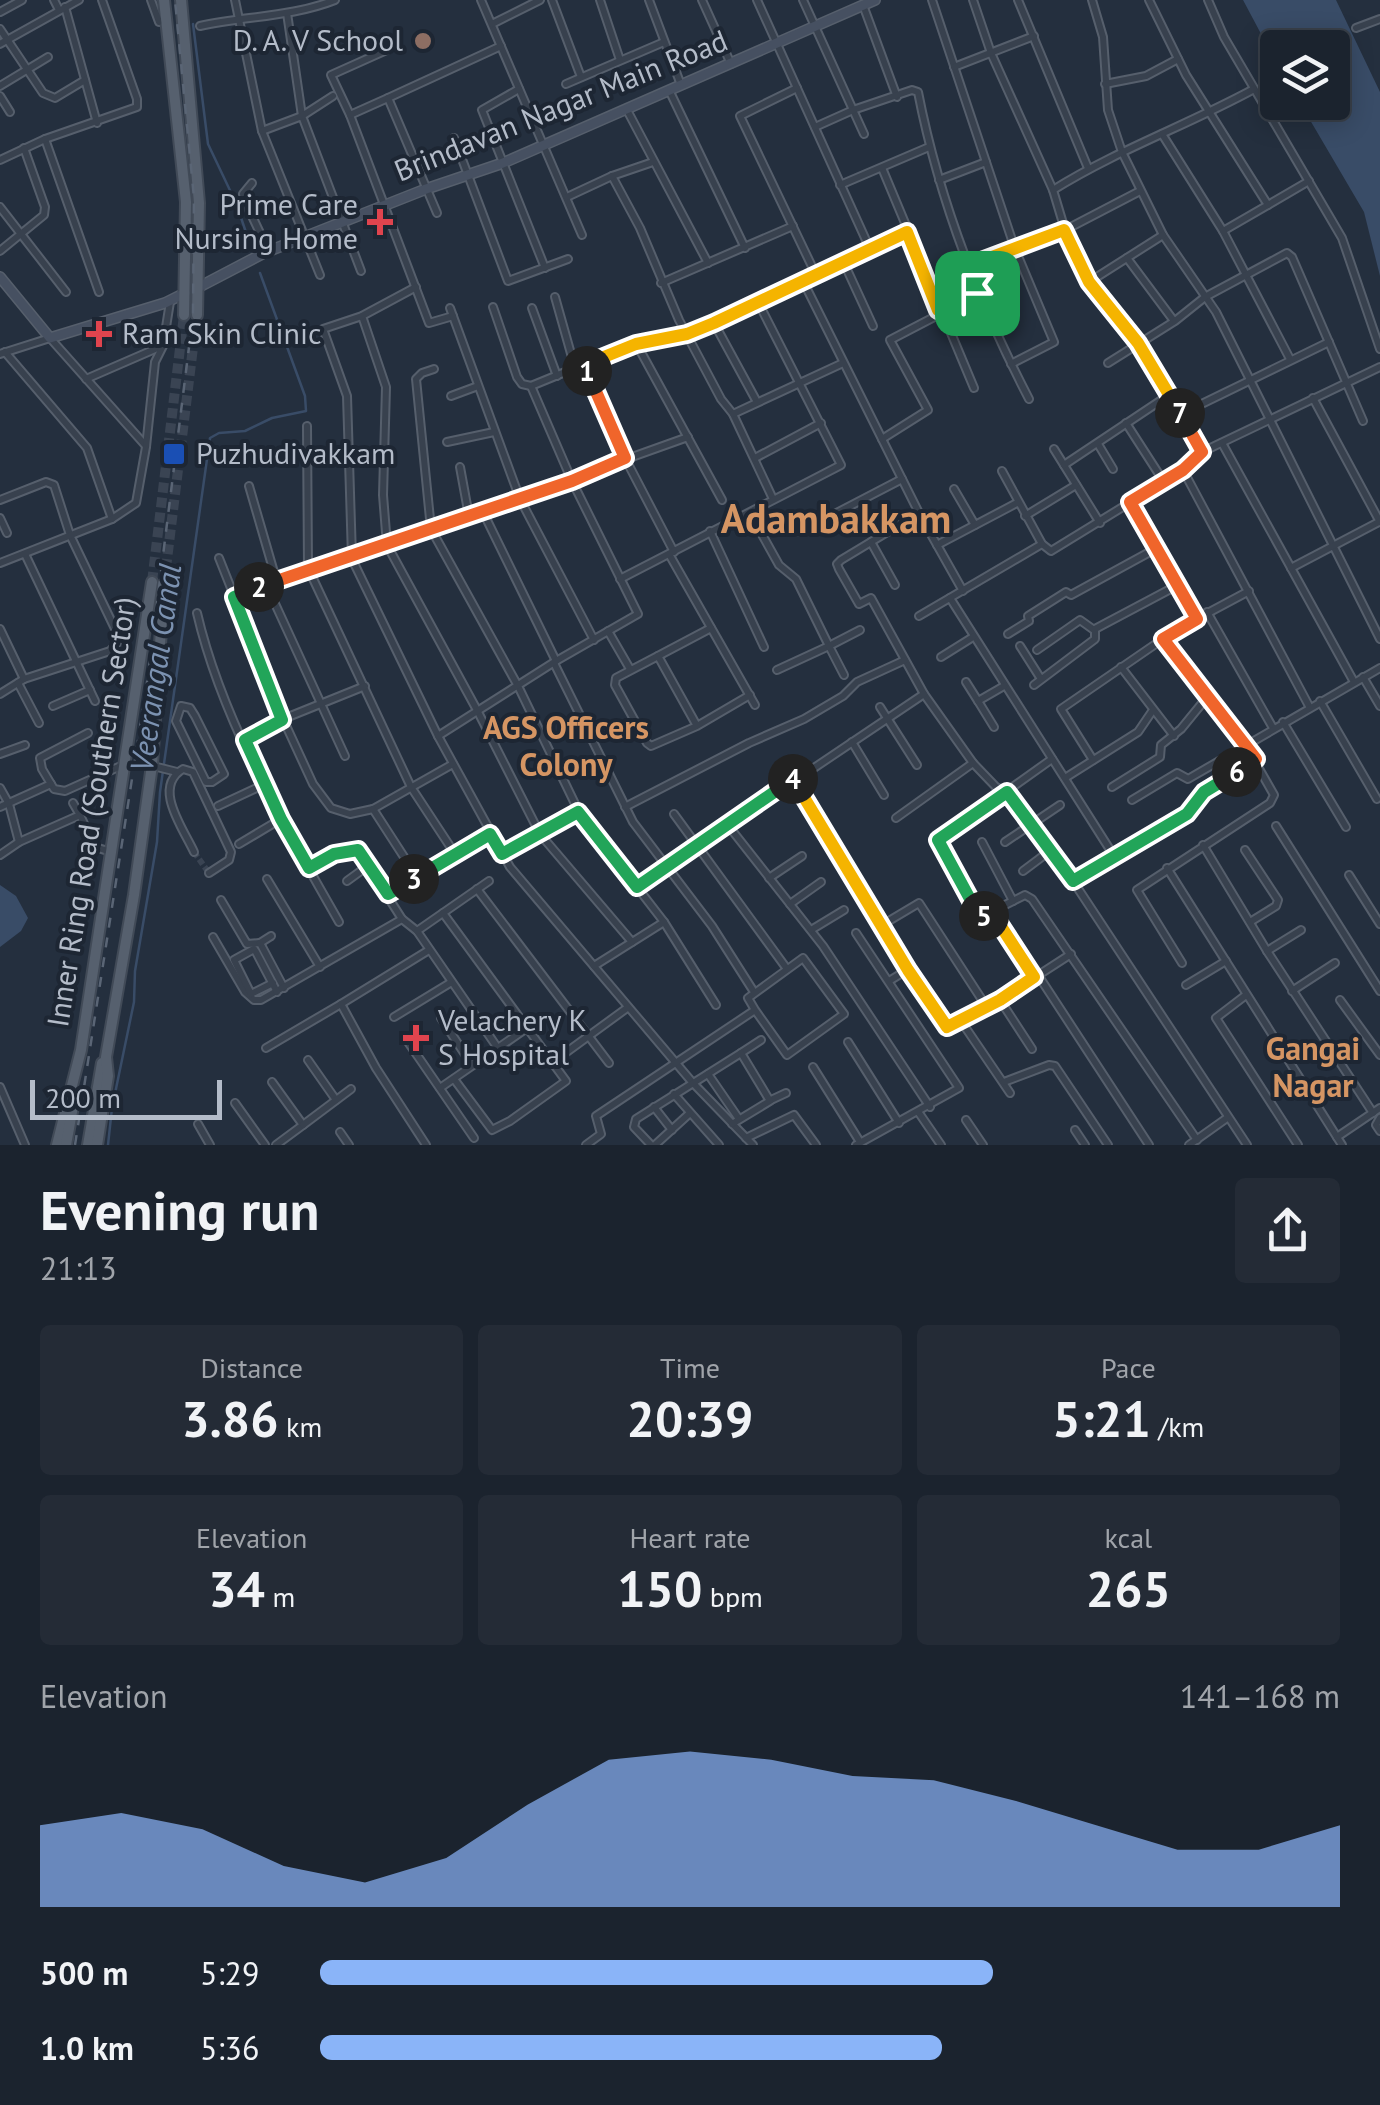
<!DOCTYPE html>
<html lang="en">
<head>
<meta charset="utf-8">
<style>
  body { margin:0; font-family:"PT Sans",sans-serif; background:#242b36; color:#f1f3f6; height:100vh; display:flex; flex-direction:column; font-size:38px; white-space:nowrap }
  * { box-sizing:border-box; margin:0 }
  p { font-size:32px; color:#a0a4aa }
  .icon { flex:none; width:55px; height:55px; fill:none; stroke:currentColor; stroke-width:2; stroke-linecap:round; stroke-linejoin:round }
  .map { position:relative; height:1145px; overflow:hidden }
  .panel { display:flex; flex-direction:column; background:#1b232e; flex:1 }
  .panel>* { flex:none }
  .buttons { position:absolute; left:1260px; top:30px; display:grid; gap:20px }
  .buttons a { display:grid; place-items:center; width:90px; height:90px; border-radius:10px; background:#1b232e; box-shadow:0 5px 25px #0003,0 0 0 2px #39404a; font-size:50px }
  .scale { position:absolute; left:30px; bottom:25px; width:192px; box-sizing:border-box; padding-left:10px; border:5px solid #b4bcc9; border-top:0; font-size:28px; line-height:35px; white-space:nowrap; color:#b4bcc9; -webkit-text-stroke:8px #1d2633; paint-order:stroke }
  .pin { position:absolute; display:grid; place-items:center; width:85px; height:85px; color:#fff; margin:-42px; border-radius:20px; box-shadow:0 5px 15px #0006 }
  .km { position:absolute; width:50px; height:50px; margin:-25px; border-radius:50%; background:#222; color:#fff; font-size:28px; line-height:50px; text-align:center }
  .round { display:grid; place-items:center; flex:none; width:105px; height:105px; border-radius:10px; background:#242b36 }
  .headline { display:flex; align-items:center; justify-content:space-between; height:170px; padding:0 40px }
  h1 { font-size:55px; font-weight:700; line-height:75px }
  .metrics { display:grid; grid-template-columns:repeat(3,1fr); gap:15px; height:170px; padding:10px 40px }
  .metrics div { display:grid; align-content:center; border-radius:10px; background:#242b36; text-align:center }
  .metrics b { font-size:50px; font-weight:700 }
  .metrics small { font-size:28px; font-weight:400 }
  .metrics p { font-size:28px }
  .chart { height:280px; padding:20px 40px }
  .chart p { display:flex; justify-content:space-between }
  .chart svg { width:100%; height:180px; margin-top:10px; fill:#8ab4f8; opacity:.7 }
  ul { padding:0 40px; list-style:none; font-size:32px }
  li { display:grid; grid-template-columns:160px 120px 1fr; align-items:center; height:75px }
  li i { height:25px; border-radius:12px; background:#8ab4f8 }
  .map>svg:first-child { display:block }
</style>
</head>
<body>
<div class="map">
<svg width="1380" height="1145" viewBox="0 0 1380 1145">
  <rect width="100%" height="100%" fill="#242f3e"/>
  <g fill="#394c67">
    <path d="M1243,0H1336L1380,92V276L1364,212L1300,103L1332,102V48H1278L1277,64Z"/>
    <path d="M0,885L16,896L28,918L21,931L0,947Z"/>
  </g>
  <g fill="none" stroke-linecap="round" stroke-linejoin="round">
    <g stroke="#394c67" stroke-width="2.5">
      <path d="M193,24L208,144L236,203L253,253"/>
      <path d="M108,1145L112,1108L134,1002L135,971L157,842L160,792L210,438L219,433L245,431L272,418L306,411L305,396L260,273"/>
    </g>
    <path stroke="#3a4453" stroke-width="6" stroke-dasharray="6 3" stroke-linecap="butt" d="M194,852L209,873"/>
    <g stroke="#3a4453" stroke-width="10" stroke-dasharray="10 5" stroke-linecap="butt">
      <path d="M152,582L184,315"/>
      <path d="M164,584L197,315"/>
    </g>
    <defs>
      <g id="street">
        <path d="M54,0L59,10"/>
        <path d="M151,0L159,22"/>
        <path d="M235,0L262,131L320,275"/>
        <path d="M481,0L582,235"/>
        <path d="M552,0L581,77"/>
        <path d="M600,0L620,60"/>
        <path d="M649,0L681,85"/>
        <path d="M702,0L731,64"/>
        <path d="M757,0L870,249"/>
        <path d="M803,0L864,134"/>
        <path d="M932,0L1015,249L1054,342L1011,364"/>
        <path d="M973,0L991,53L1053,190L1065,230L1089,282L1138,343L1202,452"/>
        <path d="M1018,0L1088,168"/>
        <path d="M1092,0L1103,37L1108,110L1122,152L1163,235L1216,312L1380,639"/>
        <path d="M1149,0L1186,75L1268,205L1223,231"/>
        <path d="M1208,0L1224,37L1342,238L1380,349"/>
        <path d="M863,5L897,97"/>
        <path d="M65,7L97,123"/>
        <path d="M0,12L22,0"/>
        <path d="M287,13L302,116L361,271"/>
        <path d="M492,24L540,0"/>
        <path d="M200,26C245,16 292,17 335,0"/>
        <path d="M1356,28L1380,19"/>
        <path d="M0,29L43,93L55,98L85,80"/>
        <path d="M0,44L79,0"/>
        <path d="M389,49L331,75L350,115L429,323L453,316"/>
        <path d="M954,67L1034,36"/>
        <path d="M566,84L664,42"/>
        <path d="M1105,84L1146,76L1178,59"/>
        <path d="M0,86L48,57"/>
        <path d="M797,88L740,116L817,277"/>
        <path d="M519,89L482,110L545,268"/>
        <path d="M670,92L745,248"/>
        <path d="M0,96L10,112"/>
        <path d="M627,110L708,263"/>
        <path d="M350,115L388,98"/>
        <path d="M815,127L853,110L912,90L918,92C939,200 978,301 1029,399"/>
        <path d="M262,131L302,116L333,96"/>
        <path d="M1162,134L1223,231L1290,359"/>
        <path d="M454,138L508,281L568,259"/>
        <path d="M45,139L99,292"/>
        <path d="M0,160L45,139L137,107V99L102,0"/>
        <path d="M882,168L974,388"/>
        <path d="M612,176L640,228L679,320L721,399L733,414L773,499"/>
        <path d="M939,180L986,162"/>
        <path d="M252,183L243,194L244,199L269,252"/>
        <path d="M840,185L929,147"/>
        <path d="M1053,190C1117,150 1188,125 1254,89"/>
        <path d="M567,197L612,176L653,162"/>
        <path d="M1268,205L1309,181"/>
        <path d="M0,207L66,292"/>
        <path d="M437,213L388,98L501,46"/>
        <path d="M0,251L44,215L45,207L24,148"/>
        <path d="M1127,258L1174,321"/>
        <path d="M844,263L873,326"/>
        <path d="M967,266L1065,230L1140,191"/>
        <path d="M1089,282L1163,235"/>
        <path d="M661,283L793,226"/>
        <path d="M804,283L919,513L963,591"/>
        <path d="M555,297L575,368"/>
        <path d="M493,307L517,377L522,384L531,386"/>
        <path d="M450,308L520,499L594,640"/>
        <path d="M532,308L557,376"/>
        <path d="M939,310L977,293"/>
        <path d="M362,316L386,387L383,495L387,545L477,710L540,834L632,942"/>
        <path d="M714,323L757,402"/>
        <path d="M636,343L722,500"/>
        <path d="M5,352L87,448L112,519"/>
        <path d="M0,354L50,338L146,446"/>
        <path d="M1108,363L1175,321L1205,297L1287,253L1292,257L1363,421"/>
        <path d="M585,365L625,458L674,552"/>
        <path d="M434,369L422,373L416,379L431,529L518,686L579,812L664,922L716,1005"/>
        <path d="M86,379L162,346"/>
        <path d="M531,386L636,343L687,334L714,323L907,232"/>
        <path d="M451,396L478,386"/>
        <path d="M1313,398L1380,522"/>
        <path d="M733,414L843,363"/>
        <path d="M1181,414L1329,342"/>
        <path d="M1126,423L1164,482"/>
        <path d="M307,426L308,568L411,787L455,854"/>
        <path d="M882,439L928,410L890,340L940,314"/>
        <path d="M447,442L494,432"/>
        <path d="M1222,443L1354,682"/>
        <path d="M1098,444L1113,469"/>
        <path d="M1054,449L1100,523"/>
        <path d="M755,458L821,423"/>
        <path d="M1064,465L1169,395"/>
        <path d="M460,467L469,516"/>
        <path d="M1183,470L1309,706"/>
        <path d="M1002,471L1042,544L1051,551L1183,470L1202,452L1380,367"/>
        <path d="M249,486L276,579"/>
        <path d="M954,489L975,525"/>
        <path d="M0,500L46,482L54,485L70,535L118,635L117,643L110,651L24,679L0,694"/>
        <path d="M1130,502L1197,619"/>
        <path d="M483,512L556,661"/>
        <path d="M750,513L779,565L796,579L829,646L777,670"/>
        <path d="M919,513L841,560L837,564L839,569L859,604L871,598L924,694L973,763L996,787L1007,792L1073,881L1247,1145"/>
        <path d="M1025,516L1076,485"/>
        <path d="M0,518L7,533"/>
        <path d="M710,531L764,647"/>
        <path d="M800,532L902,479"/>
        <path d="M871,542L895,585"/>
        <path d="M937,545L1017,503"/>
        <path d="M25,554L95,701"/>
        <path d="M669,554L755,705"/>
        <path d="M351,557L438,736L510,867L692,1082L753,1145"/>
        <path d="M352,557L347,396L323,329L362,316L416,287"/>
        <path d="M219,558L283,719L313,784L331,808L350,814L373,809L453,764"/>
        <path d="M0,563L112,519L136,503L146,447L155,362L163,346L170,302"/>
        <path d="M1291,568L1379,522"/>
        <path d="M620,579L841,465L759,304"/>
        <path d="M266,584L345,756"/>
        <path d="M234,597L308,568L352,557L688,437"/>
        <path d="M950,598L1114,856"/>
        <path d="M1207,612L1273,728"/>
        <path d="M197,613C222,721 285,827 339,922"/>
        <path d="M919,616L1042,544"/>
        <path d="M0,629L24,679"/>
        <path d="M608,631L630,669"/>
        <path d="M1008,634L1029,621L1028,616L1066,592L1071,595L1157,548"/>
        <path d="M1163,639L1245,744L1274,795L1270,803L1137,890L1182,963"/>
        <path d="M1020,646L1041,679"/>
        <path d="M1037,650L1080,620L1094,630"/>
        <path d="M658,656L711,628"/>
        <path d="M941,657L973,637"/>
        <path d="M554,663L633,822L712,926L754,992"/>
        <path d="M1121,667L1174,736"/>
        <path d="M844,675L829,646L860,630"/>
        <path d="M1363,677L1380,706"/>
        <path d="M966,682L978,701L1004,686"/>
        <path d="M18,683L39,723"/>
        <path d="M1034,685L1095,639V629L1178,585"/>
        <path d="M978,701L994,727"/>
        <path d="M1320,701L1377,799"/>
        <path d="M53,706L90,690"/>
        <path d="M181,706L190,708L195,716L224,774L212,782H206L176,721Z"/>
        <path d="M880,707L917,765"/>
        <path d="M1283,722L1346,827"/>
        <path d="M697,726L658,656L616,678L615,685L647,743L651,746L697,726L750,695"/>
        <path d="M88,733L40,758L42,769L54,789L65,791L123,765"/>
        <path d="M438,736L556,661L638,614L572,481L531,386"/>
        <path d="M245,740L283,719L365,686"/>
        <path d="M852,742L884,795"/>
        <path d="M0,754L25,745"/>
        <path d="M1093,760L1061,709L1176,630L1249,591"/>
        <path d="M153,766L177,772"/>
        <path d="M795,778L882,925"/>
        <path d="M1065,778L1138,732L1153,710"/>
        <path d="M1112,787L1160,757L1161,745L1181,729L1208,696"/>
        <path d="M0,788L9,804L19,842"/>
        <path d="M1132,800L1177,773L1188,779L1380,668"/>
        <path d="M73,803L80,815"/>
        <path d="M218,806L265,784"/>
        <path d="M0,807L51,784"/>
        <path d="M625,807L749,743L804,719L843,696L857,682L905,660"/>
        <path d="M373,809L417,877"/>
        <path d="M674,814L787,969"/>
        <path d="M896,818L973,763"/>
        <path d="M727,824L823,946L930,1107"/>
        <path d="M1276,826L1380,991"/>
        <path d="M982,842L1013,901L1025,895L1032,899L1197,1140"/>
        <path d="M1005,842L1060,805"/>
        <path d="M239,844L281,819"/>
        <path d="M1203,845L1267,951L1373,1113"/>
        <path d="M1245,850L1278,900L1276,906L1250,922"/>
        <path d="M194,852C183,828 152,787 183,769L193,772L231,852L229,860L209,873"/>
        <path d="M502,854L579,812"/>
        <path d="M0,855L19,842L80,815L95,847L111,852"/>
        <path d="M1167,868L1342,1145"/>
        <path d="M309,869L334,854L358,850L402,919L417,931L497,1047"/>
        <path d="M1023,871L1051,850"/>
        <path d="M1349,875L1380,924"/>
        <path d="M769,878L802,856"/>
        <path d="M267,879L320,967"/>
        <path d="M347,881L369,865"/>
        <path d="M1073,881L1187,814L1204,792L1256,759"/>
        <path d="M637,887L924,694"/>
        <path d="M477,889L609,1063"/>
        <path d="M388,894L490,834"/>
        <path d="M221,900L247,944L260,943L284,988"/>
        <path d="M1013,901L983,916L979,914L938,840L1052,759"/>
        <path d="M790,904L821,882"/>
        <path d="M991,911L1034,977"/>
        <path d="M443,913L566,1081L510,1121L492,1130L454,1079"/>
        <path d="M811,930L844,910"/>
        <path d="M417,931L489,881"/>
        <path d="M213,937L245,992L254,1000H261L402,919"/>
        <path d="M260,943L271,936"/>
        <path d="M1267,951L1301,930"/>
        <path d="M594,966L664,922"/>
        <path d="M1038,975L1149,1145"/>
        <path d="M889,981L907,970"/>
        <path d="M273,983L251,994L234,960L254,949L256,952L277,992"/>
        <path d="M1186,985L1226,961"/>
        <path d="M1292,991L1335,963"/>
        <path d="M1246,995L1216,1018L1298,1145"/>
        <path d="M1000,1000L1032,1049"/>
        <path d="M1340,1000L1380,1055"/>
        <path d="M986,1006L919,903L882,925L947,1027L1000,1000L1071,954"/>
        <path d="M394,1017L450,983"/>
        <path d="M441,1018L472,1065"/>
        <path d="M961,1021L1010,1093"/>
        <path d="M408,1042L474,1138"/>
        <path d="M848,1042L899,1123"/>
        <path d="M266,1048L341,1004"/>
        <path d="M741,1053L761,1040"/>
        <path d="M308,1060L336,1100"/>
        <path d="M553,1062L627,1008"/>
        <path d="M813,1067L860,1142"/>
        <path d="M708,1074L739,1119"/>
        <path d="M272,1082L303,1125L276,1145"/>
        <path d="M1004,1082L1049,1065L1055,1066L1108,1145"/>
        <path d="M0,1087L25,1145"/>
        <path d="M440,1088L527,1028"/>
        <path d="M674,1094L719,1145"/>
        <path d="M771,1100L786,1093"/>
        <path d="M235,1103L265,1145"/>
        <path d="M654,1107L672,1130"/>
        <path d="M919,1113L941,1145"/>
        <path d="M1380,1118L1376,1125L1380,1131"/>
        <path d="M966,1120L983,1145"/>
        <path d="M198,1124L210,1145"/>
        <path d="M303,1125L351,1089"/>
        <path d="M1075,1130L1085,1145"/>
        <path d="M340,1132L349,1145"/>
        <path d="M1337,1137L1380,1108"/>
        <path d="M746,1138L794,1115L816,1145"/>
        <path d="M426,1145L376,1068L341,1004L429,950"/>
        <path d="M586,1145L601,1134L596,1116L755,1010L787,1055L844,1014L803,958L748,998L755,1010"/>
        <path d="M651,1145L634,1127L636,1119L741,1053L770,1101L732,1124"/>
        <path d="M655,1145L690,1113"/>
        <path d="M856,1145L959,1088L856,933"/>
        <path d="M1189,1145L1227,1118"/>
      </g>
      <g id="secondary">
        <path d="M0,277L50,338L165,303L185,293"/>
        <path d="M199,287L264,253L426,189L503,163L875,0"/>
      </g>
      <g id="primary">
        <path d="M164,0L186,202L184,315"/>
        <path d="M181,0L199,203L197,315"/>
        <path d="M57,1145L81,1050L152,582"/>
        <path d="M66,1145L75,1095"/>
        <path d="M88,1145L102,1063"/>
        <path d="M97,1145L108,1076L106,1057L134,895L152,765L164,584"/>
      </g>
    </defs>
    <use href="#street" stroke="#565f6c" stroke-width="10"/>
    <use href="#secondary" stroke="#565f6c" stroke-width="12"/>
    <use href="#primary" stroke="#414a57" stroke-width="14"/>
    <use href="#street" stroke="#38414e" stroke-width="6"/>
    <use href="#secondary" stroke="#465061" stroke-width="9"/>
    <use href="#primary" stroke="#56606e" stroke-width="10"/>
    <path stroke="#5a6575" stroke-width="2.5" stroke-dasharray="10 10" stroke-linecap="butt" d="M75,1145L148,676L193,315L194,198L175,0"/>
  </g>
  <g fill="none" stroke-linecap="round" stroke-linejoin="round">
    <defs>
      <path id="split-1" d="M587,371L584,365L636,344L687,334L714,323L907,232L938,310L977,293"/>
      <path id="split-2" d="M259,587L572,481L625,458L587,371"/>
      <path id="split-3" d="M259,587L234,597L282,720L245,740L281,819L309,868L334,854L358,850L388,894L414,879"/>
      <path id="split-4" d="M414,879L490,834L502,854L578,812L637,887L793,779"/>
      <path id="split-5" d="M793,779L908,970L947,1027L1000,1000L1034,977L991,911L984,916"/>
      <path id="split-6" d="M984,916L976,910L938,840L1007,792L1073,881L1187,814L1204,792L1237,772"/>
      <path id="split-7" d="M1180,413L1202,452L1183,470L1130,502L1197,619L1163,639L1256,759L1237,772"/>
      <path id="split-8" d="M977,293L968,266L1064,230L1089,282L1138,343L1180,413"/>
    </defs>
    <use href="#split-1" stroke="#fff" stroke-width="20"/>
    <use href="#split-2" stroke="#fff" stroke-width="20"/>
    <use href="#split-3" stroke="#fff" stroke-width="20"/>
    <use href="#split-4" stroke="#fff" stroke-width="20"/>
    <use href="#split-5" stroke="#fff" stroke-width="20"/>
    <use href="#split-6" stroke="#fff" stroke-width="20"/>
    <use href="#split-7" stroke="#fff" stroke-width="20"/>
    <use href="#split-8" stroke="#fff" stroke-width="20"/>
    <use href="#split-1" stroke="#f5b400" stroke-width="12"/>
    <use href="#split-2" stroke="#f0652b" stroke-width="12"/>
    <use href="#split-3" stroke="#22a559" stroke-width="12"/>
    <use href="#split-4" stroke="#22a559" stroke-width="12"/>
    <use href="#split-5" stroke="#f5b400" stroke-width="12"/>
    <use href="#split-6" stroke="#22a559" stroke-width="12"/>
    <use href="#split-7" stroke="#f0652b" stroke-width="12"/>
    <use href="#split-8" stroke="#f5b400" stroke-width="12"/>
  </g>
  <circle fill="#8d6e63" stroke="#1d2633" stroke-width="4" cx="423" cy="41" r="10"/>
  <g fill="#e0444e" stroke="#1d2633" stroke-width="4">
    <path d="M375 207h10v10h10v10h-10v10h-10v-10h-10v-10h10z"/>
    <path d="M94 319h10v10h10v10h-10v10h-10v-10h-10v-10h10z"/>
    <path d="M411 1023h10v10h10v10h-10v10h-10v-10h-10v-10h10z"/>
  </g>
  <rect fill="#1a4fb4" stroke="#1d2633" stroke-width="4" x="162" y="442" width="24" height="24" rx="5"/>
  <g text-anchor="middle" stroke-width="8" stroke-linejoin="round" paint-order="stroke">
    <g font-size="30" fill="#b4bcc9" stroke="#1d2633" text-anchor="start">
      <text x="403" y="51" text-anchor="end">D. A. V School</text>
      <text x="358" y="215" text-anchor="end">Prime Care<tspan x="358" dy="34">Nursing Home</tspan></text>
      <text x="122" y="344">Ram Skin Clinic</text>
      <text x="196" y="464">Puzhudivakkam</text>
      <text x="438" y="1031">Velachery K<tspan x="438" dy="34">S Hospital</tspan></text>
    </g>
    <g font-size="30" fill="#b4bcc9" stroke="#1d2633">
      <text transform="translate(561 106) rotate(-22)" y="10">Brindavan Nagar Main Road</text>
      <text transform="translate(92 812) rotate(-81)" y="10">Inner Ring Road (Southern Sector)</text>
    </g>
    <g font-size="32" font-style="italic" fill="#7c92b1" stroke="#1d2633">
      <text transform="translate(156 668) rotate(-82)" y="11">Veerangal Canal</text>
    </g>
    <g font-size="32" font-weight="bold" fill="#d59563" stroke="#1d2633">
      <text x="566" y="739">AGS Officers<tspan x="566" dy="37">Colony</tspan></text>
      <text x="1313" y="1060">Gangai<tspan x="1313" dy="37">Nagar</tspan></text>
    </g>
    <g font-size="40" font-weight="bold" fill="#d59563" stroke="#1d2633">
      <text x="836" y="533">Adambakkam</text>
    </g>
  </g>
</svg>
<div class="buttons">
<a><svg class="icon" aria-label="layers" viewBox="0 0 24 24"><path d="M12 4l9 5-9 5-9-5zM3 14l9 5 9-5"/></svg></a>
</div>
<div class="scale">200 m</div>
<div class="pin" style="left:977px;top:293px;background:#1e9e55"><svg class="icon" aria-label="arrive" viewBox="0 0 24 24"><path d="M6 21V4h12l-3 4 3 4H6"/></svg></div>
<b class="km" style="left:587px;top:371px">1</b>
<b class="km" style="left:259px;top:587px">2</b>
<b class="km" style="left:414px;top:879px">3</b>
<b class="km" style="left:793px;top:779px">4</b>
<b class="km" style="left:984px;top:916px">5</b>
<b class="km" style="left:1237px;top:772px">6</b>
<b class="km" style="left:1180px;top:413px">7</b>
</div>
<section class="panel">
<div class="headline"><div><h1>Evening run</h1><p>21:13</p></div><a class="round"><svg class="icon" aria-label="share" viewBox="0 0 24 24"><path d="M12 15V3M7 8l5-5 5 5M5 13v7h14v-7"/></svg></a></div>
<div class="metrics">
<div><p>Distance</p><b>3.86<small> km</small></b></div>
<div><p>Time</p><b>20:39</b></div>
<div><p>Pace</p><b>5:21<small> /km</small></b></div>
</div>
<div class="metrics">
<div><p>Elevation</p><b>34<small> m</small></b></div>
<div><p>Heart rate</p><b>150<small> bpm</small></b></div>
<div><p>kcal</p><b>265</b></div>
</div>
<div class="chart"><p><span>Elevation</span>141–168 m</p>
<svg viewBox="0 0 160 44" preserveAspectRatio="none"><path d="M0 44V24L10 21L20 25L30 34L40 38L50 32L60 19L70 8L80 6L90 8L100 12L110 13L120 18L130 24L140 30L150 30L160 24V44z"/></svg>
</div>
<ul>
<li><b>500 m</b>5:29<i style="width:66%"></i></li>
<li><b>1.0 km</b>5:36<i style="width:61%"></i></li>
</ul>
</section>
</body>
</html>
